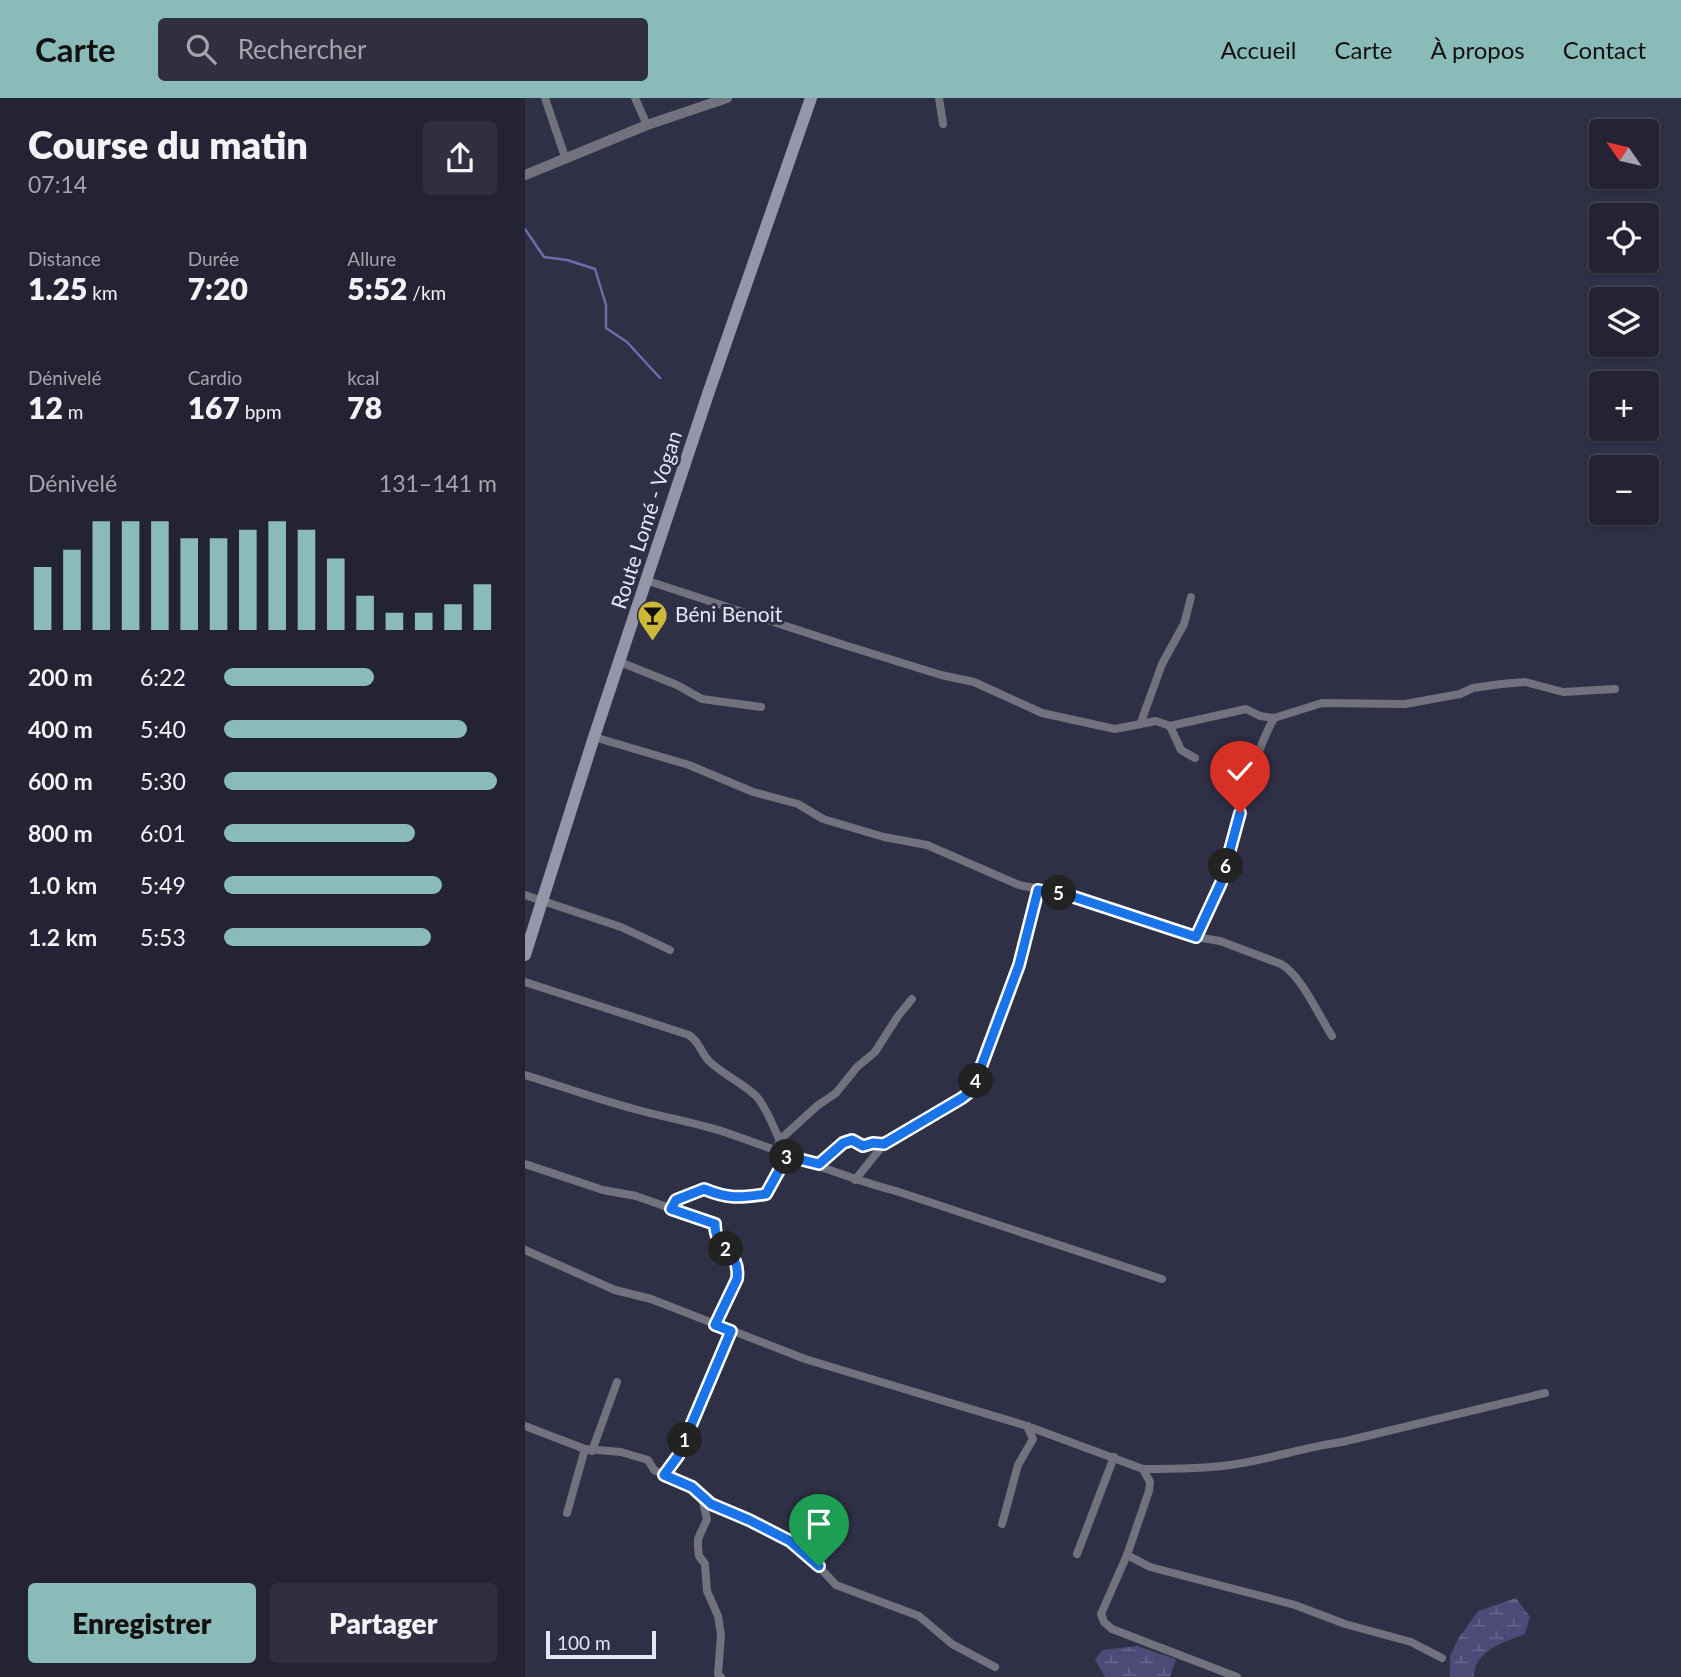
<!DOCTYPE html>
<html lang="fr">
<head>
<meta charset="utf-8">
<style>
  body { margin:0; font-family:Lato,sans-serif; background:#2f2f40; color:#f1f3f6; height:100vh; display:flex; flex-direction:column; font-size:26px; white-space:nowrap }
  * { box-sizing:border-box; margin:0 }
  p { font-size:23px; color:#a3a4ac }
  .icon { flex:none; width:38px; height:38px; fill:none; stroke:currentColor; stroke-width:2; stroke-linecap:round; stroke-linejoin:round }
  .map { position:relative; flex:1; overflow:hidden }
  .side { display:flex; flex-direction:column; background:#232334; width:525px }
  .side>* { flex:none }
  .needle { width:46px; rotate:304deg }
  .tools { position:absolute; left:1064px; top:21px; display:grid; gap:14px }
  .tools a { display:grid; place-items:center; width:70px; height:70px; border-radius:7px; background:#232334; box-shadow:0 2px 5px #0004,0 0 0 2px #40404f; font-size:35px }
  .scale { position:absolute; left:21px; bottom:18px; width:110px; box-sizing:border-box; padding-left:7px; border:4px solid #e5e5f4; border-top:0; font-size:19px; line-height:24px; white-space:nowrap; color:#e5e5f4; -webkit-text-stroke:5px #2f2f46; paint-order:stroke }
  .pin { position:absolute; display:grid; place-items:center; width:60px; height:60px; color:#fff; margin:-72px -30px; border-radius:50% 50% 50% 0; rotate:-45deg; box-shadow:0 0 7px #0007 }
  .pin .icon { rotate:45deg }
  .km { position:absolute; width:35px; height:35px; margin:-18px; border-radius:50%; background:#222; color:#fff; font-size:19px; line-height:35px; text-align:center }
  .round { display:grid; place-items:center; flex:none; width:74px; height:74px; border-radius:7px; background:#2f2f40 }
  .summary { display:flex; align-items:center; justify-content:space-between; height:119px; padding:0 28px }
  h1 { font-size:38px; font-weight:800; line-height:52px }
  .stats { display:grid; grid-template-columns:repeat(3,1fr); gap:10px; height:119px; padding:7px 28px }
  .stats div { display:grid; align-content:center }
  .stats b { font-size:30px; font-weight:800 }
  .stats small { font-size:19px; font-weight:400 }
  .stats p { font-size:19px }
  .chart { height:196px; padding:14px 28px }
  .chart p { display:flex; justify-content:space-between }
  .chart svg { width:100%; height:126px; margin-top:7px; stroke:#8bbbb9; stroke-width:6 }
  .button { display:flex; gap:14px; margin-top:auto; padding:14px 28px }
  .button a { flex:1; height:80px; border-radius:7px; background:#8bbbb9; color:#111; font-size:28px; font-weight:800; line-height:80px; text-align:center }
  .button a+a { background:#2f2f40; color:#f1f3f6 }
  ul { padding:0 28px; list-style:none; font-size:23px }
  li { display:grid; grid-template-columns:112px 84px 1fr; align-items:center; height:52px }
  li i { height:18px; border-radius:9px; background:#8bbbb9 }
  header { display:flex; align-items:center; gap:42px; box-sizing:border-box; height:98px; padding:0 35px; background:#8bbbb9; color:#111 }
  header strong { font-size:33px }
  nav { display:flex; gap:38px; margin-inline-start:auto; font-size:24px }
  .search { width:490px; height:63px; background:#2f2f40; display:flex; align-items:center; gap:18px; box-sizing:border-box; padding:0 24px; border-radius:7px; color:#a3a4ac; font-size:26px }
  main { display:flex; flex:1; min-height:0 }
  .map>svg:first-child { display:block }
</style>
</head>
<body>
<header>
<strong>Carte</strong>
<div class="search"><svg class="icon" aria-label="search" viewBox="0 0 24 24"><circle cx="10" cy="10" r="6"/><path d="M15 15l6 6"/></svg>Rechercher</div>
<nav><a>Accueil</a><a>Carte</a><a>À propos</a><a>Contact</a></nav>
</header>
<main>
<section class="side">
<div class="summary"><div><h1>Course du matin</h1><p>07:14</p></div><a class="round"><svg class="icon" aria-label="share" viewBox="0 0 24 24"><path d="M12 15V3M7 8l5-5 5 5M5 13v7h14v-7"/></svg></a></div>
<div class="stats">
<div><p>Distance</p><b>1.25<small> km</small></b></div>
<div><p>Durée</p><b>7:20</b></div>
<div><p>Allure</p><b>5:52<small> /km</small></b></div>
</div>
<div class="stats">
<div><p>Dénivelé</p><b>12<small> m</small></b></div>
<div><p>Cardio</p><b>167<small> bpm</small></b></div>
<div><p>kcal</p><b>78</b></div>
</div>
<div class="chart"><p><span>Dénivelé</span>131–141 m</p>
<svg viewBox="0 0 160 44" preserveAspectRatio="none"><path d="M5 44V22M15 44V16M25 44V6M35 44V6M45 44V6M55 44V12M65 44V12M75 44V9M85 44V6M95 44V9M105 44V19M115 44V32M125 44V38M135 44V38M145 44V35M155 44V28"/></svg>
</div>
<ul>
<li><b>200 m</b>6:22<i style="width:55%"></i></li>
<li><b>400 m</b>5:40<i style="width:89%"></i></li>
<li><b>600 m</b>5:30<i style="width:100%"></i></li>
<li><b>800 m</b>6:01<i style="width:70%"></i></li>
<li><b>1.0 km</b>5:49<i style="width:80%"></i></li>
<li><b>1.2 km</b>5:53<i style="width:76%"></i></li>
</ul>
<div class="button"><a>Enregistrer</a><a>Partager</a></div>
</section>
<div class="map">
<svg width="1156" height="1579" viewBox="0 0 1156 1579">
  <defs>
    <pattern id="wetland-marsh" width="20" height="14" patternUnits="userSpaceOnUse" patternTransform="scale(1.75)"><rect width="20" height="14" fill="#4c4a76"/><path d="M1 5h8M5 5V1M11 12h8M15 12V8" fill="none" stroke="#66648a"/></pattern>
  </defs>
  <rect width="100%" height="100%" fill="#2f2f46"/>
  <g fill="url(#wetland-marsh)">
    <path d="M991,1500L1005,1519L1000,1536C980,1544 949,1552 949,1579H925V1558L933,1541L953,1513Z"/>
    <path d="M612,1548L651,1561L645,1579H580L570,1562L577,1552Z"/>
  </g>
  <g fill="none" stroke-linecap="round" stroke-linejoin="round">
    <path stroke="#6e6ca8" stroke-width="2.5" d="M0,131L19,159L42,162L70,171L81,207V230L102,244L135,280"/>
    <g stroke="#72727e" stroke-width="8">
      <path d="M20,0L40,59"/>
      <path d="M110,0L122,27"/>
      <path d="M414,0L418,26"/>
      <path d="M123,483L313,545L416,577L449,584L517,615L590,631L631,623L645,628L721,611L735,618L749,620L797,605L880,606L935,596L948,590L976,586L1000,584L1038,594L1090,591"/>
      <path d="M95,564L152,587L177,601L236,609"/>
      <path d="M616,624L637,566L659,526L666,499"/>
      <path d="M645,628L656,652L670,660"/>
      <path d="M69,639L164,667L228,694L273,706L298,721L359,739L402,747L494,787L549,798L671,839L695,843L756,866C776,877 794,918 807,938"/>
      <path d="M0,797L96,829L145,852"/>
      <path d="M671,839C689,803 701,766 712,728C723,690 730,655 749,620"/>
      <path d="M0,884L164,937C174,943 176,955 184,963C198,977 219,985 232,999C242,1011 248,1028 255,1043"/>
      <path d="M0,977C39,989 78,1003 117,1013C146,1021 177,1026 205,1036C261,1055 314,1078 371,1093L637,1181"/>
      <path d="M253,1047L259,1038L292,1008L311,995L332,969L350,954L373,918L387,901"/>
      <path d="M0,1066L78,1092L111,1098L190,1126C189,1152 216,1151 212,1181L190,1227"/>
      <path d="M294,1066L318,1045L327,1042L338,1048L348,1045L359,1046"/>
      <path d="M330,1082L359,1046L446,993L478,915L494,867L513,792"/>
      <path d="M146,1111L151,1102L179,1091C203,1101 215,1100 241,1095L262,1058"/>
      <path d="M0,1152L90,1192L126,1201L280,1261L502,1328L618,1371L625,1384L624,1393L602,1457L576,1516L579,1524L587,1531L712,1579"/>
      <path d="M0,1328L60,1351L96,1354L123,1362L129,1372L167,1389L186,1406L224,1422L265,1443L281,1455L311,1487L394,1518L427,1546L470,1569"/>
      <path d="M67,1353L92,1284"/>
      <path d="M618,1371C647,1371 677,1371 705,1367C743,1362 779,1349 817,1344L1020,1295"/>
      <path d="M139,1377L153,1358L206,1233"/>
      <path d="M177,1400L182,1421L173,1441V1450L174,1458L180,1466L182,1493L193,1518L196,1537L193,1576L196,1579"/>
      <path d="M42,1415L60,1351"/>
      <path d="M477,1426L493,1367L508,1341L502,1328"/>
      <path d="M552,1456L589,1359"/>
      <path d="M602,1457L625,1469L770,1507L820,1526L886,1544L917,1560"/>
    </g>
    <path stroke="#72727e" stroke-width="10" d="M0,77L122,27L202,0"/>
    <path stroke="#9696a9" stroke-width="12" d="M0,857L69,639L184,293L286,0"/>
  </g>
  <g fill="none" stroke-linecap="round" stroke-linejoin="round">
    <defs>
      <path id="route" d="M294,1468L265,1443L224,1422L186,1406L167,1389L139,1377L153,1358L206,1233L190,1227L212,1181C216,1151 189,1152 190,1126L146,1111L151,1102L179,1091C203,1101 215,1100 241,1096L262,1058L294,1066L318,1045L327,1042L338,1048L348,1045L359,1046L437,1000L446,993L450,985L494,867L513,792L549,799L671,839L696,785L715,715"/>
    </defs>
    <use href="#route" stroke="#fff" stroke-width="14"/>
    <use href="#route" stroke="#1a73e8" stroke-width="9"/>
  </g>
  <defs>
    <symbol id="bar-pin" viewBox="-11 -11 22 30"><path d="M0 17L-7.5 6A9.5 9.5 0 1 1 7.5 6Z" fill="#cdb938" stroke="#2f2f46"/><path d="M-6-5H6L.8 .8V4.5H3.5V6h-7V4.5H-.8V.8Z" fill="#111"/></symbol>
  </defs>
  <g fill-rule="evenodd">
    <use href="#bar-pin" x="110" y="500" width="35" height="47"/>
  </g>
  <g text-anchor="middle" stroke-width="6" stroke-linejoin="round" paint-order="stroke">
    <g font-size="21" fill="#e5e5f4" stroke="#2f2f46">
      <text transform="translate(122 422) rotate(-72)" y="7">Route Lomé - Vogan</text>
    </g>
    <g font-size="21" fill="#e5e5f4" stroke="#2f2f46" text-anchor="start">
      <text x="150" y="524">Béni Benoit</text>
    </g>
  </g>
</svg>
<div class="tools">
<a><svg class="needle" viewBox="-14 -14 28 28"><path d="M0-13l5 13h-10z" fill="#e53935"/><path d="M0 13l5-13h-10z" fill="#a3a4ac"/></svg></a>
<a><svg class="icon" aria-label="locate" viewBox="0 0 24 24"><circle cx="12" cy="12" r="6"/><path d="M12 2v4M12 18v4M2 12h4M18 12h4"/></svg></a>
<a><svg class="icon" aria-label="layers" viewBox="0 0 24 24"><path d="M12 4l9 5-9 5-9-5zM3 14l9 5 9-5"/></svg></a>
<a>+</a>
<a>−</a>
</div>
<div class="scale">100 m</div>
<div class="pin" style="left:294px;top:1468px;background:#1e9e55"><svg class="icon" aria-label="arrive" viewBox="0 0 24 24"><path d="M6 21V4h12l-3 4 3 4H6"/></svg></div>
<div class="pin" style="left:715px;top:715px;background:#d93025"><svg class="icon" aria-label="check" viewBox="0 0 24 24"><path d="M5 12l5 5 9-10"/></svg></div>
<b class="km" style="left:160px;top:1342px">1</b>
<b class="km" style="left:201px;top:1151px">2</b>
<b class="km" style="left:262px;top:1059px">3</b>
<b class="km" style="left:451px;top:983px">4</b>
<b class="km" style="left:534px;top:795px">5</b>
<b class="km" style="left:701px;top:768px">6</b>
</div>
</main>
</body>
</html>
